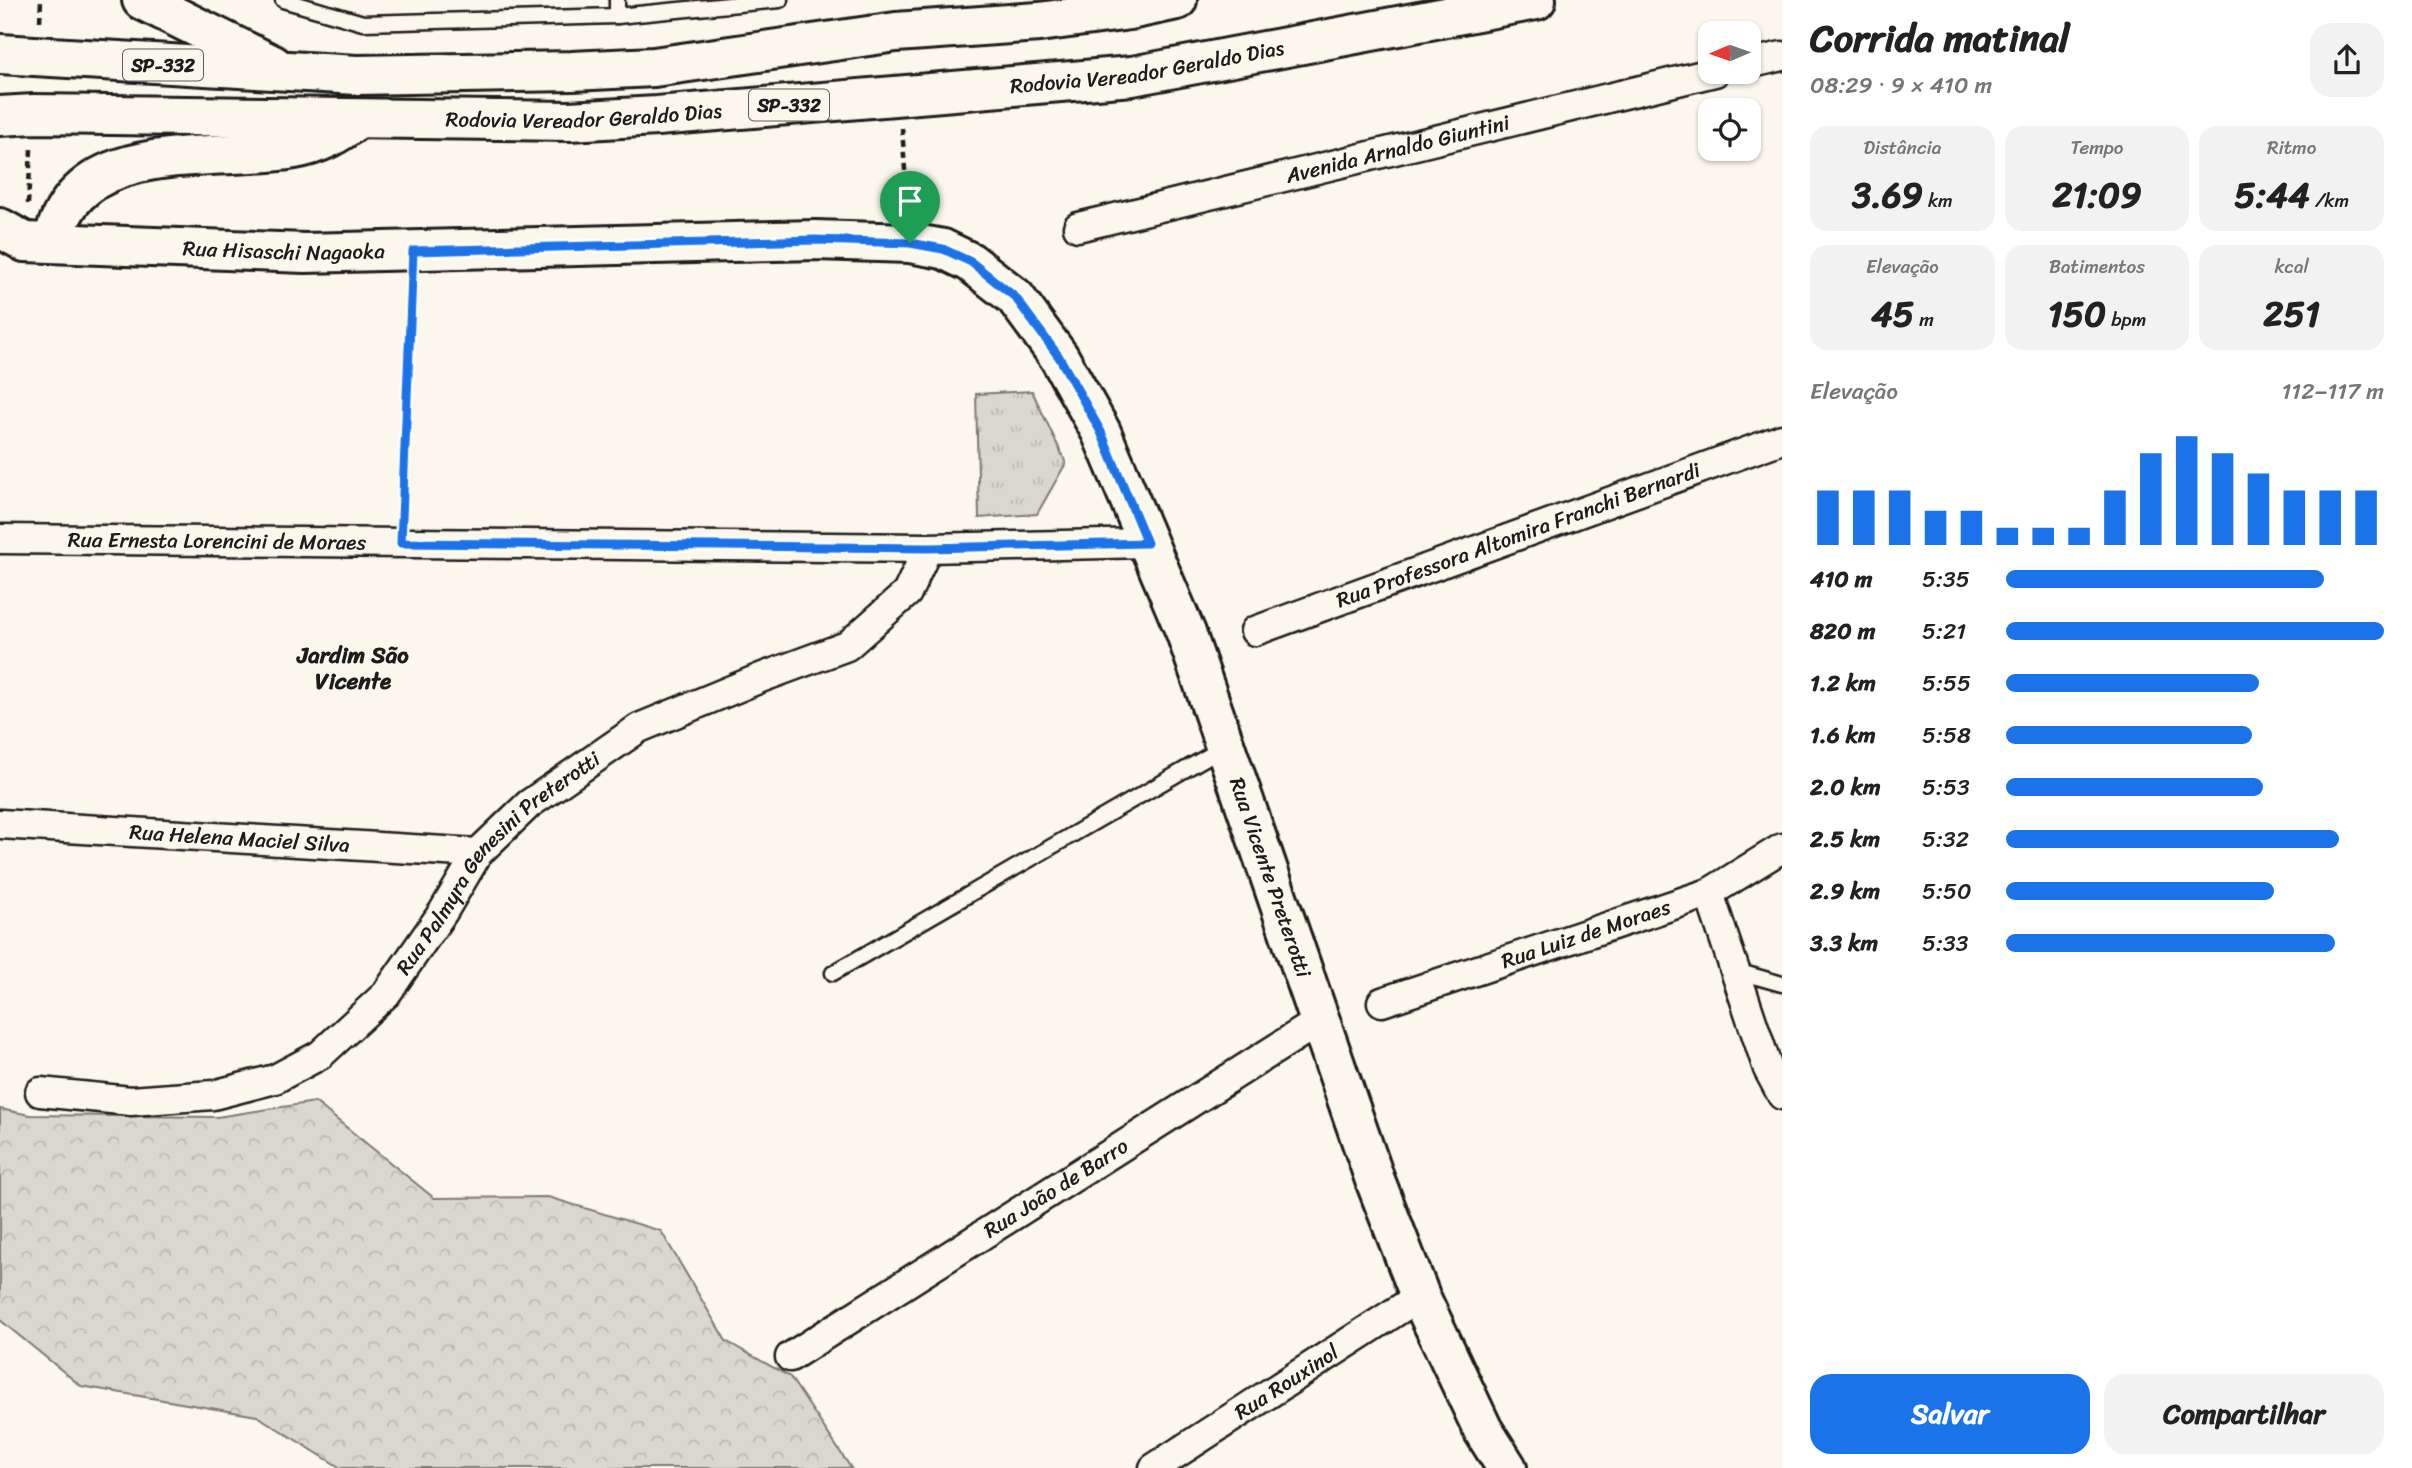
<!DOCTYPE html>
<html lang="pt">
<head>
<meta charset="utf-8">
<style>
  body { margin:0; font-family:Sriracha,sans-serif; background:#f2f2f2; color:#222; height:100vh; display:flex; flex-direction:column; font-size:26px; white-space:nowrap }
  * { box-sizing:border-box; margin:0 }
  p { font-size:23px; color:#767676 }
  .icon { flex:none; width:38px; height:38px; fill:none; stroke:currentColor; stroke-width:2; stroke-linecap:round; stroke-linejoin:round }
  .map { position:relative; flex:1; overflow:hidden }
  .details { display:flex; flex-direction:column; background:#fff; width:630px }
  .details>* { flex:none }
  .needle { width:46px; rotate:268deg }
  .buttons { position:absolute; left:1698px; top:21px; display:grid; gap:14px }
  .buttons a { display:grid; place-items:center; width:63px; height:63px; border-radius:14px; background:#fff; box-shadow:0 2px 5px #0004; font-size:35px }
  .pin { position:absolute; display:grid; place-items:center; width:60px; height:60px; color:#fff; margin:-72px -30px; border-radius:50% 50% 50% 0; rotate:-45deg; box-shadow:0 0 7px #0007 }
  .pin .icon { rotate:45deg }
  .round { display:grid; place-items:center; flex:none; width:74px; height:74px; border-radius:21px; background:#f2f2f2 }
  .summary { display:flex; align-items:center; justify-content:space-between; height:119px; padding:0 28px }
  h1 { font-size:38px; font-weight:700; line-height:52px }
  .metrics { display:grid; grid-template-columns:repeat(3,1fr); gap:10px; height:119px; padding:7px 28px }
  .metrics div { display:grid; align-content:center; border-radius:18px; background:#f2f2f2; text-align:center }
  .metrics b { font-size:35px; font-weight:700 }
  .metrics small { font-size:19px; font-weight:400 }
  .metrics p { font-size:19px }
  .chart { height:196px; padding:14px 28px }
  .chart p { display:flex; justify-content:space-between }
  .chart svg { width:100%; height:126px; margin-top:7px; stroke:#1a73e8; stroke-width:6 }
  .action { display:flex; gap:14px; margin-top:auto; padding:14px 28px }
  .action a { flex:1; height:80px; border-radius:21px; background:#1a73e8; color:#fff; font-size:28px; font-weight:700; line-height:80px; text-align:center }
  .action a+a { background:#f2f2f2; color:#222 }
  ul { padding:0 28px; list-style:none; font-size:23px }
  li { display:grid; grid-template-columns:112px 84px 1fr; align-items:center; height:52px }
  li i { height:18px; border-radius:9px; background:#1a73e8 }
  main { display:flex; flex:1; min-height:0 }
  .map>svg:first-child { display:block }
</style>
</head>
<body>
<main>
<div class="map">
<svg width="1782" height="1468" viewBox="0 0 1782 1468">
  <defs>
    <pattern id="grass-tufts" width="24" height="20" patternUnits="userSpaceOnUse" patternTransform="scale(1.75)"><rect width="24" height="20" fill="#dad7ce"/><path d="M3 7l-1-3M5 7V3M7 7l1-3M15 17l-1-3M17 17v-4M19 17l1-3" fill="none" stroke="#bab8b0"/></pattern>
    <pattern id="forest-crowns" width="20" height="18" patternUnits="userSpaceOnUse" patternTransform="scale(1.75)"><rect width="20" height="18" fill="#dad7ce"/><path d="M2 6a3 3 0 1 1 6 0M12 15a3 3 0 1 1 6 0" fill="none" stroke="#bab8b0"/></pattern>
  </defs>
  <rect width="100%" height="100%" fill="#fbf7ec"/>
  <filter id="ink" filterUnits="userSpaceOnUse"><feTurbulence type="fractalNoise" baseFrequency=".0143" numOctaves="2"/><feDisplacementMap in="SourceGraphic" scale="14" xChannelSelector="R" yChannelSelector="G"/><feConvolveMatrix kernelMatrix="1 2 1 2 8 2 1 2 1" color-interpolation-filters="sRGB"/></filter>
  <g filter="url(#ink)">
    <path fill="url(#grass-tufts)" stroke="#7b7a75" stroke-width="2" d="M1032,391L1066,463L1037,514L979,518L976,394Z"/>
    <path fill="url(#forest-crowns)" stroke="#7b7a75" stroke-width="2" d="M315,1102L434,1198L548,1197L661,1231L726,1341L790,1377L851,1468H341L257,1416L81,1386L0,1320V1109L30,1115L217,1117Z"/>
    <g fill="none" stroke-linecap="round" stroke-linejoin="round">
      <defs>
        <g id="lane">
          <path d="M283,0L363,23L617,16V0"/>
          <path d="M617,16L780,0"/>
          <path d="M1736,971L1782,984"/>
          <path d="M833,973L1224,747"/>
        </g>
        <g id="street">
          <path d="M1748,64L1782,56"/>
          <path id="s1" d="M1078,227L1715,72"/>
          <path id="s2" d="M0,539L928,548L1147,543"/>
          <path id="s3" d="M1255,631L1782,439"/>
          <path id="s4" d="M0,824L478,853"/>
          <path d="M1709,893L1768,1069L1782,1095"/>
          <path id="s5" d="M1382,1002L1709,893L1782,848"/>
          <path id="s6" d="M40,1092L131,1101L213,1095L275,1079L320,1055L386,994L443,912L478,853L529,804L639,728L763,677L847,646L907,593L928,548"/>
          <path id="s7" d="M790,1357L1321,1020"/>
          <path id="s8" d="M1154,1468L1420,1296"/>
        </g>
        <g id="secondary">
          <path id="s9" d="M25,242L305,253L815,240L910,243L943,249L970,262L1015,297L1059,357L1101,432L1186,633L1375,1180L1420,1296L1483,1430L1507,1468"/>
        </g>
        <g id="primary">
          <path d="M142,0L273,65"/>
          <path d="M0,54L357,75L572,71L654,67L896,32L1039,22L1130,10L1177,0"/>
          <path id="s10" d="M0,116L34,114L569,121L657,116L1132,76L1536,0"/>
          <path d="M0,228L25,242"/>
          <path d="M53,242C76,134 214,163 294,149C319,145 338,134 357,119"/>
        </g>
      </defs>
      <use href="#lane" stroke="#1c1c1c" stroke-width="19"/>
      <use href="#street" stroke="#1c1c1c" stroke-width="33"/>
      <use href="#secondary" stroke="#1c1c1c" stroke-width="44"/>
      <use href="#primary" stroke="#1c1c1c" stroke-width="44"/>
      <g stroke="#1c1c1c" stroke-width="4.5" stroke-dasharray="7 5" stroke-linecap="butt">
        <path d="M40,21L41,0"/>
        <path d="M902,128L908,211"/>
        <path d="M28,204L31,149"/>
        <path d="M402,514L412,285"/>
      </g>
      <use href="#lane" stroke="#fbf7ec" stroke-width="14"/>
      <use href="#street" stroke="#fbf7ec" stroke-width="28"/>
      <use href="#secondary" stroke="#fbf7ec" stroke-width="38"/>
      <use href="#primary" stroke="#fbf7ec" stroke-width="38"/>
    </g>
  </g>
  <g fill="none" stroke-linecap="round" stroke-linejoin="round" filter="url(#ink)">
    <defs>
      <path id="route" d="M815,240L910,243L943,249L971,262L1015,297L1059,357L1101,432L1147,543L928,548L401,543L413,251Z"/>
    </defs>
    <use href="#route" stroke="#fff" stroke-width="14"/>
    <use href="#route" stroke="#1a73e8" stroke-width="9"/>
  </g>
  <g text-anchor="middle" stroke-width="5" stroke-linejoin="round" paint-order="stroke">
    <g fill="#fbf7ec" stroke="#5f5e5a" stroke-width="2">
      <rect x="123" y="49.5" width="80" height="31" rx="5"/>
      <rect x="749" y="89.5" width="80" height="31" rx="5"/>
    </g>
    <g font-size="19" font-weight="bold" fill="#1c1c1c">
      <text x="163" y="72">SP-332</text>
      <text x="789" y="112">SP-332</text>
    </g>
    <g font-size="21" fill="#1c1c1c" stroke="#fbf7ec">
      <text dy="7" stroke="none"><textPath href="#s10" startOffset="1150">Rodovia Vereador Geraldo Dias</textPath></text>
      <text dy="7" stroke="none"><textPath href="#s10" startOffset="584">Rodovia Vereador Geraldo Dias</textPath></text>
      <text dy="7" stroke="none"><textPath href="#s1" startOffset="329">Avenida Arnaldo Giuntini</textPath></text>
      <text dy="7" stroke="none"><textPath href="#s9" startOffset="259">Rua Hisaschi Nagaoka</textPath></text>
      <text dy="7" stroke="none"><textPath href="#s3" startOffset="280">Rua Professora Altomira Franchi Bernardi</textPath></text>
      <text dy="7" stroke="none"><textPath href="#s2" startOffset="217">Rua Ernesta Lorencini de Moraes</textPath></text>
      <text dy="7" stroke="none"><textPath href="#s4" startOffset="240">Rua Helena Maciel Silva</textPath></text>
      <text dy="7" stroke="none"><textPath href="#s6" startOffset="553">Rua Palmyra Genesini Preterotti</textPath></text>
      <text dy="7" stroke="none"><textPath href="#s9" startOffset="1643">Rua Vicente Preterotti</textPath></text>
      <text dy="7" stroke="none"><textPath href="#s5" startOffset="215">Rua Luiz de Moraes</textPath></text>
      <text dy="7" stroke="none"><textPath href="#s7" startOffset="315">Rua João de Barro</textPath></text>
      <text dy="7" stroke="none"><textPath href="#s8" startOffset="158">Rua Rouxinol</textPath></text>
    </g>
    <g font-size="23" font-weight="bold" fill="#1c1c1c" stroke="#fbf7ec">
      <text x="353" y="663">Jardim São<tspan x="353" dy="26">Vicente</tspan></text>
    </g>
  </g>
</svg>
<div class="buttons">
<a><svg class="needle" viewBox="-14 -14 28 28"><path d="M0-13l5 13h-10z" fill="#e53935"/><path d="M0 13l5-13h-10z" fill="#767676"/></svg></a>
<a><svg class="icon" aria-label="locate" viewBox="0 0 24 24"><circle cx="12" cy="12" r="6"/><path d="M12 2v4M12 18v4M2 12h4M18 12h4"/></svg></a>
</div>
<div class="pin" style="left:910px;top:243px;background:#1e9e55"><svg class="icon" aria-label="arrive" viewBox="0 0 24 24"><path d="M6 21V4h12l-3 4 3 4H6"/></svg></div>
</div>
<section class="details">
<div class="summary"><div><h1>Corrida matinal</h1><p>08:29 · 9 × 410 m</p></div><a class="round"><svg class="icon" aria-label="share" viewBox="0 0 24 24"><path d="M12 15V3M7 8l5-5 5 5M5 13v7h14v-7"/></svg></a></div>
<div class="metrics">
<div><p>Distância</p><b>3.69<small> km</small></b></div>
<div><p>Tempo</p><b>21:09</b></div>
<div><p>Ritmo</p><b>5:44<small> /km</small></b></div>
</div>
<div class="metrics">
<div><p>Elevação</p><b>45<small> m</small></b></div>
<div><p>Batimentos</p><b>150<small> bpm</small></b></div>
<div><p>kcal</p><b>251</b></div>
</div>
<div class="chart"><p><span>Elevação</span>112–117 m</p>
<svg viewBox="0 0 160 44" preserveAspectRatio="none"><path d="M5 44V25M15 44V25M25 44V25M35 44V32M45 44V32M55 44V38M65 44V38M75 44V38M85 44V25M95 44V12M105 44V6M115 44V12M125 44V19M135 44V25M145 44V25M155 44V25"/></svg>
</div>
<ul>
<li><b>410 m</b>5:35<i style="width:84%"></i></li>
<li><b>820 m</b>5:21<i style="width:100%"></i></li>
<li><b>1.2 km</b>5:55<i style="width:67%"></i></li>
<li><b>1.6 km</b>5:58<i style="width:65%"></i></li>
<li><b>2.0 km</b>5:53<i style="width:68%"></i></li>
<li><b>2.5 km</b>5:32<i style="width:88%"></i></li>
<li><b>2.9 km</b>5:50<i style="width:71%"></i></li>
<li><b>3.3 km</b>5:33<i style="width:87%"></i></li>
</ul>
<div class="action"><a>Salvar</a><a>Compartilhar</a></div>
</section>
</main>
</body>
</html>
